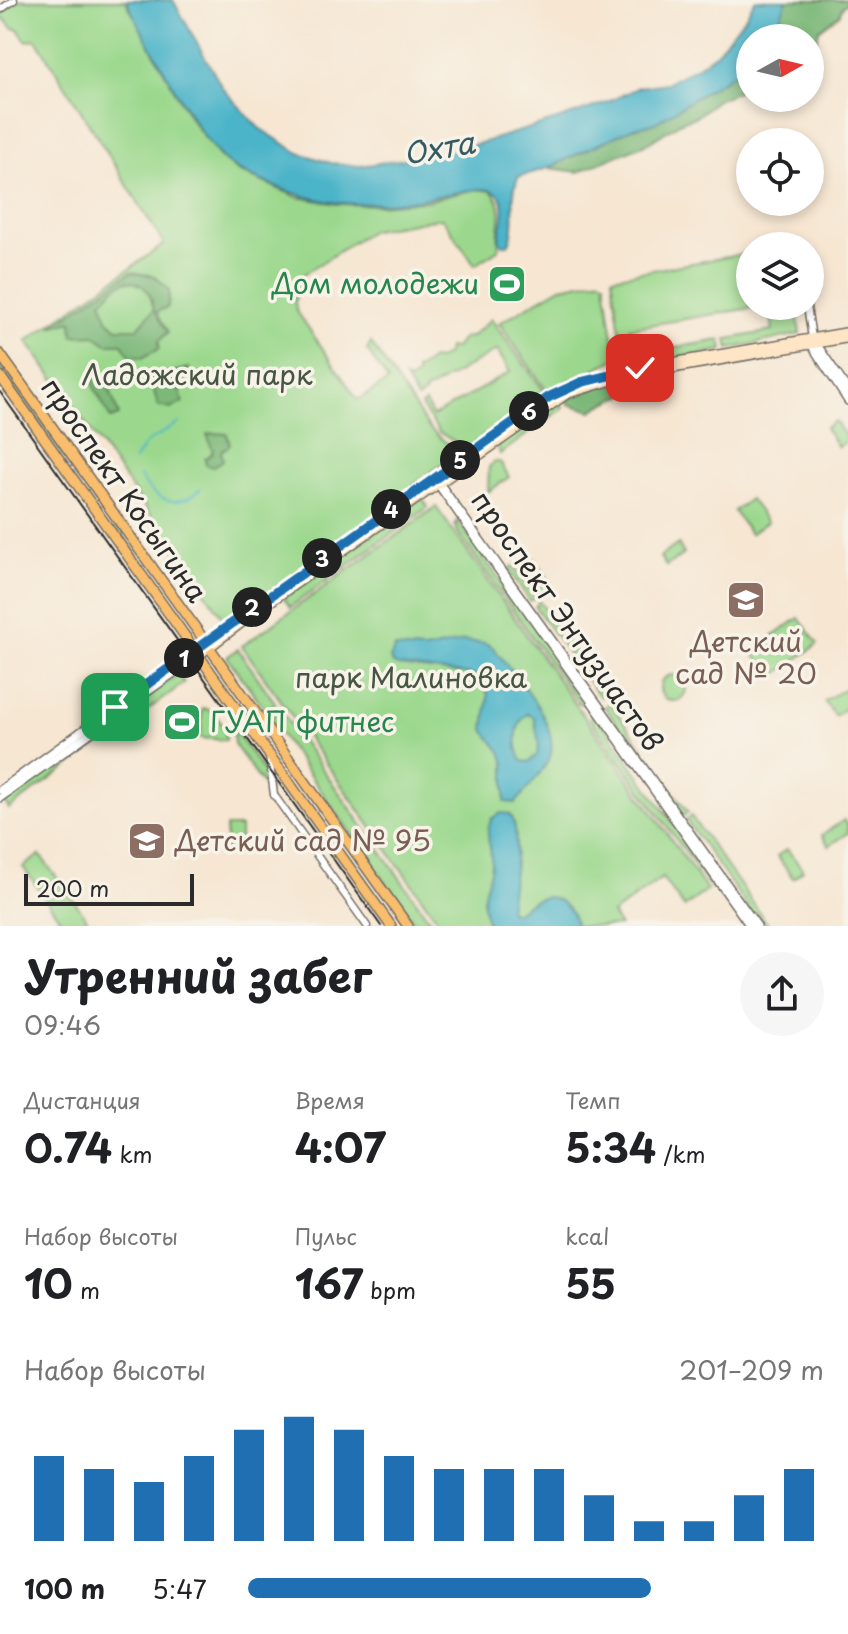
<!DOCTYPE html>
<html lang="ru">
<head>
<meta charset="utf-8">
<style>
  body { margin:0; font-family:"Playpen Sans",sans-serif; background:#f6f6f6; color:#202124; height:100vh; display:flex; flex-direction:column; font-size:30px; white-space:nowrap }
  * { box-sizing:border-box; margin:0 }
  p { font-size:26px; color:#757577 }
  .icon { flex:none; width:44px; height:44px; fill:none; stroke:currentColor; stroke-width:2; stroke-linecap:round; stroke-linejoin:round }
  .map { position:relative; height:926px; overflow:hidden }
  .details { display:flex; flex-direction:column; background:#fff; flex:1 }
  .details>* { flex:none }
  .needle { width:52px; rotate:82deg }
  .fabs { position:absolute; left:736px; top:24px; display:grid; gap:16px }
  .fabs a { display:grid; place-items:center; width:88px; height:88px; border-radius:50%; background:#fff; box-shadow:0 4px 12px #0003; font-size:40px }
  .scale { position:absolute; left:24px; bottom:20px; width:170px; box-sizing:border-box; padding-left:8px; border:4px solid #2b2b2b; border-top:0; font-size:22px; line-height:28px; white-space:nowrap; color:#2b2b2b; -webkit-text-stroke:6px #f7f3e8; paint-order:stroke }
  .pin { position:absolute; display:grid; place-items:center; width:68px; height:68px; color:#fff; margin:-34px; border-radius:16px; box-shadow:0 4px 12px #0006 }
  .km { position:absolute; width:40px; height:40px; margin:-20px; border-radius:50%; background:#222; color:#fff; font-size:22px; line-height:40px; text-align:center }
  .round { display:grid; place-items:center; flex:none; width:84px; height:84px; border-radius:42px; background:#f6f6f6 }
  .headline { display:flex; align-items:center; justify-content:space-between; height:136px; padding:0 24px }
  h1 { font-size:44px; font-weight:700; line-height:60px }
  .metrics { display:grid; grid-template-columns:repeat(3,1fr); gap:12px; height:136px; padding:8px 24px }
  .metrics div { display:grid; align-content:center }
  .metrics b { font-size:40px; font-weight:700 }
  .metrics small { font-size:22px; font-weight:400 }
  .metrics p { font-size:22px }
  .chart { height:224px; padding:16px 24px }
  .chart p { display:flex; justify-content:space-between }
  .chart svg { width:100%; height:144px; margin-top:8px; stroke:#1f6fb2; stroke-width:6 }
  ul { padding:0 24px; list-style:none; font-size:26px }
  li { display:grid; grid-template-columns:128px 96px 1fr; align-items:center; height:60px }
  li i { height:20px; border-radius:10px; background:#1f6fb2 }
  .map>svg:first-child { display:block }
</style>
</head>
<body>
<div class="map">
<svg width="848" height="926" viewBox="0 0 848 926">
  <rect width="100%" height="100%" fill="#f7f3e8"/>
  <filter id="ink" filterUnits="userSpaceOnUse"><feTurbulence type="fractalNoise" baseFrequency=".0125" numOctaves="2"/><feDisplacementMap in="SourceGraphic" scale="16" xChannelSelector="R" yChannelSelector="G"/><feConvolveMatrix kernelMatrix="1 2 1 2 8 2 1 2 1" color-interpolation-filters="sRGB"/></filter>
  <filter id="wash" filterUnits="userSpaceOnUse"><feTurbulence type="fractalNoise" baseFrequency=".006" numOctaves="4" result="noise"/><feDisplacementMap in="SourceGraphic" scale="32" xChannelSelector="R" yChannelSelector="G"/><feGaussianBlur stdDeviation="1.8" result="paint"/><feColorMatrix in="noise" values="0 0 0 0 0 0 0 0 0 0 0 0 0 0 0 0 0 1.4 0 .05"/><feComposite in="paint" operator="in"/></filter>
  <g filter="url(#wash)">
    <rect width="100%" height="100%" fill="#f6e6d2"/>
    <g fill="#9bd88d" stroke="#63825c" stroke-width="2">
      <path d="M20,0H125L191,120L221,158L237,171L297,197L337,204L379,205L427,201L476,189L491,191C509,209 495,227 499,249L475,265L442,218L372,230L301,276L295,301L296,310L358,400L388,381L367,350L371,343L429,428L458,453L414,484L416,487L227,623L27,341L164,244L36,39L26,41L18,29L12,28L0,14Z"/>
      <path d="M750,253V306H764L630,328L635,354L721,340L723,350L630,367L624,358L612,277Z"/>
      <path d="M601,279L605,282L616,359L547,391L499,323L561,287Z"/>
      <path d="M770,306H796L800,334L729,349L727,339L773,331Z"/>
      <path d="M491,319L544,391L466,449L439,432L421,406L425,403L433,416L510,372L497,350L424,392L425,394L417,399L405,379L409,381L417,375L416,370L432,359L438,360L447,354L448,348H455L463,338L471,337Z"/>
      <path d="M0,363L191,630L189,632L0,368Z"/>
      <path d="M560,401L563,408L500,454L497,444Z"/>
      <path d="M835,421L848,440L838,447L825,428Z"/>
      <path d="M495,462H500L509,477L488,492L489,467Z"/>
      <path d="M422,498L428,507L290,607L284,598Z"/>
      <path d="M750,499L767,522L750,534L734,511Z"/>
      <path d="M436,507L707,890L684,907L662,878L612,914L620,926H442L242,646Z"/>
      <path d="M457,520L589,705L579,703L459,534L455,525Z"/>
      <path d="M678,544L684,554L666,566L660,557Z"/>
      <path d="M527,556L534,559L550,581L549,588L539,595L517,564Z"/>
      <path d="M513,566L536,598L530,601L508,569Z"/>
      <path d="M539,601L604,694L600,697L535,607Z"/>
      <path d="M799,618L818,644L771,678L752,651Z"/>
      <path d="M238,649L276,704L265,709L227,657Z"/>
      <path d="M178,674L184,683L130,723L123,714Z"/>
      <circle cx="673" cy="688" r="13"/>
      <path d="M844,689H848V706L835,716L824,701Z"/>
      <path d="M610,702L688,812L683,816L605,707Z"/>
      <path d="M202,708C214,709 227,728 226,740L201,738Z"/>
      <path d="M279,708L434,926H417L279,732L271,718Z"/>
      <path d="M592,709L716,884L712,889L590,719Z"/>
      <path d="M118,717L124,726L9,809L3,800Z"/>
      <path d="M233,728L266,775L268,792L234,744Z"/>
      <path d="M691,816L769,926H761L686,820Z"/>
      <path d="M844,820L848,826V833L829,846L822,835Z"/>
      <rect x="226" y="827" width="14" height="24"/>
      <path d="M787,849L803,870L793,878L777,856Z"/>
      <path d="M40,855L86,917L90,926H65L23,867Z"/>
    </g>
    <g fill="#7cb878" stroke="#547252" stroke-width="2" fill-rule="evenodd">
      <path d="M787,0H848V2L842,7L840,14L819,30L817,41L810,42V38H765L767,32L778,23Z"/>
      <path d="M750,58V78L738,91L717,100L697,116L681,122L650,142L578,172L548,168L633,128L655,123L739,70Z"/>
      <path d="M131,272L155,276L169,290L168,307L156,312L168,332L159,341V349L142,358L129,354L122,344H107L94,335L73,336L72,321L51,327ZM126,281C146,283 150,291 154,310L137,328H117L107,319L102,301L113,289Z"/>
      <path d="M190,368L175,376L183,402L171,409L158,406L150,377Z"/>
      <path d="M92,370L105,376L119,416L111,419L94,387Z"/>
      <path d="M640,378L647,393L642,396L638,389C621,397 608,400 592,411L568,404L566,400L601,385Z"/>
      <path d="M216,433L227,434L230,445L221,451L223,460L213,467L206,465L205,459L213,452L207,434Z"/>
    </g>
    <g fill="#4bb4c9" stroke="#3b707a" stroke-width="2" fill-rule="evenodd">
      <path d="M127,0H173L223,89L259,128L299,153L331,163L360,166L454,151L560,119L608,102L639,87L667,83L697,67L716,53L746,16L755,0H787L778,23L767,32L765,38H750V58L739,70L655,123L633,128L548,168L518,177C508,201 519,225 508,245H503L499,241C500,226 512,200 493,191C479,184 429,200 410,201C351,207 317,205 262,181C247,174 231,169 220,156C197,130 181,100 164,70C152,47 136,24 127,0Z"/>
      <path d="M464,641L485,643L494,648C513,675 561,722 550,757C545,770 525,791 516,803L505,802V763L501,752L484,730L488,696L484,681L472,675L398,666L393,664L390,658L395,648L425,650ZM527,714L534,717L539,743L537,755L529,762L522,761C514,746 514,725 527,714Z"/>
      <path d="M501,813L510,814C523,831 511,887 509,910L515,913C522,908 530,901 538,899C557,892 573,909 576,926H489C474,890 493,886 491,856C490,841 484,834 492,818Z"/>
    </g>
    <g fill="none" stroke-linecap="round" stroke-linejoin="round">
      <g stroke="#4bb4c9" stroke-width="2">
        <path d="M134,461L146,443L179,423"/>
        <path d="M140,476C154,501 178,511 200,489"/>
      </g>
    </g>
  </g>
  <g filter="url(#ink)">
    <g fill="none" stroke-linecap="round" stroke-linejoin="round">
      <defs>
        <g id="minor">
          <path d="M0,10L14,0"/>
          <path d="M807,306L812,338"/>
          <path d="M269,756L274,795L367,926"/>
        </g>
        <g id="tertiary">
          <path d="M813,339L848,390"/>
          <path d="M810,343L848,401"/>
          <path d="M435,480L750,926"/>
          <path d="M437,480L757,926"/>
          <path d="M0,790L195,649"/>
          <path d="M0,798L199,655"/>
        </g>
        <g id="secondary">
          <path d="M195,649L466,456L565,389L623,371L848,332"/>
          <path d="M199,655L260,609L567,394L624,377L848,338"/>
        </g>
        <g id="primary">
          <path d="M0,354L408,926"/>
          <path d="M0,376L391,926"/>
        </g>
      </defs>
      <use href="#minor" stroke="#726c65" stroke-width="9"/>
      <use href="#tertiary" stroke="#726c65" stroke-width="10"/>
      <use href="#secondary" stroke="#726c65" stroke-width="11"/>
      <use href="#primary" stroke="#726c65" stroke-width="12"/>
      <use href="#minor" stroke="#fff" stroke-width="6"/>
      <use href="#tertiary" stroke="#fff" stroke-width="7"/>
      <use href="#secondary" stroke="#fde5c5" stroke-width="8"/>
      <use href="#primary" stroke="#f9be6d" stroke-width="9"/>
      <path stroke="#2b2b2b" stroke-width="2" d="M0,392L381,926"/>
    </g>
  </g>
  <g fill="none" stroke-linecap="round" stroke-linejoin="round" filter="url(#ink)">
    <defs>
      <path id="route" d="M115,707L549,397L582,382L640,368"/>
    </defs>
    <use href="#route" stroke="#fff" stroke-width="16"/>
    <use href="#route" stroke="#1f6fb2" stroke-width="10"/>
  </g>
  <defs>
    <symbol id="stadium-square" viewBox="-11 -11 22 22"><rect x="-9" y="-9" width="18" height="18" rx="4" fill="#2e9e5b" stroke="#f7f3e8"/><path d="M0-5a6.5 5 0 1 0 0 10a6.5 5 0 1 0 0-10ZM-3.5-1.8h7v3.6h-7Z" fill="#fff"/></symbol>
    <symbol id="school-square" viewBox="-11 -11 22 22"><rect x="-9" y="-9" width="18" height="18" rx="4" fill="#8d6e63" stroke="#f7f3e8"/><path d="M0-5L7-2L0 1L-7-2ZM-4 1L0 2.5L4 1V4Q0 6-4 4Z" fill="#fff"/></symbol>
  </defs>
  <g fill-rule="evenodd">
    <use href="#stadium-square" x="485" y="262" width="44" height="44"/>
    <use href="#school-square" x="724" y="578" width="44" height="44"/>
    <use href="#stadium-square" x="160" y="700" width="44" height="44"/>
    <use href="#school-square" x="125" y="819" width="44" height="44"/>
  </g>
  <g text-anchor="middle" stroke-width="7" stroke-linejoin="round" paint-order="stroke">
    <g font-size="28" fill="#27864d" stroke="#f7f3e8" text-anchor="end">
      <text x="479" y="294">Дом молодежи</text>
      <text x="210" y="732" text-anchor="start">ГУАП фитнес</text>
    </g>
    <g font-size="28" fill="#475644" stroke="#f7f3e8">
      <text x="197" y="385">Ладожский парк</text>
      <text x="411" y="688">парк Малиновка</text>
    </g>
    <g font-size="28" fill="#2b2b2b" stroke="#f7f3e8">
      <text transform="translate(124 490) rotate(55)" y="10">проспект Косыгина</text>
      <text transform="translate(567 621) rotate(55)" y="10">проспект Энтузиастов</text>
    </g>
    <g font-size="28" fill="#785e54" stroke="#f7f3e8">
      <text x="746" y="652">Детский<tspan x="746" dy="32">сад № 20</tspan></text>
      <text x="175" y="851" text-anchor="start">Детский сад № 95</text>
    </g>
    <g font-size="30" font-style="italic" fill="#365b62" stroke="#f7f3e8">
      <text transform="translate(439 149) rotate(-10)" y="10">Охта</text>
    </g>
  </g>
</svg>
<div class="fabs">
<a><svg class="needle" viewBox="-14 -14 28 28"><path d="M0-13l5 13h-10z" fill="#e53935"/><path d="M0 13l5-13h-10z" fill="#757577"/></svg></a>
<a><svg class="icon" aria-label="locate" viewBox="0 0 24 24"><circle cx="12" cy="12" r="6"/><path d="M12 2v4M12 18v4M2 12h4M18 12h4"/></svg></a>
<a><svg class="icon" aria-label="layers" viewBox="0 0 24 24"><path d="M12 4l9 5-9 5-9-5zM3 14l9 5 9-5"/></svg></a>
</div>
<div class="scale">200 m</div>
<div class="pin" style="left:115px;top:707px;background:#1e9e55"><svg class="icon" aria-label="arrive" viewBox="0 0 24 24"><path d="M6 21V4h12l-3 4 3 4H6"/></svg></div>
<div class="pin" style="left:640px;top:368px;background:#d93025"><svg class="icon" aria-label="check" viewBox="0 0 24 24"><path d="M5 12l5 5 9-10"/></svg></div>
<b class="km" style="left:184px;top:658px">1</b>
<b class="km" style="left:252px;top:607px">2</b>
<b class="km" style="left:322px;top:558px">3</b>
<b class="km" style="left:391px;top:509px">4</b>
<b class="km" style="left:460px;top:460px">5</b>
<b class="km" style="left:529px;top:411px">6</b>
</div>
<section class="details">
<div class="headline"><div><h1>Утренний забег</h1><p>09:46</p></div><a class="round"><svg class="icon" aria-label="share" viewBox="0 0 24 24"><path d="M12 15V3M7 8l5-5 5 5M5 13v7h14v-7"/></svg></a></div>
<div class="metrics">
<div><p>Дистанция</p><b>0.74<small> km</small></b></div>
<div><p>Время</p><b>4:07</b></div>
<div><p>Темп</p><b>5:34<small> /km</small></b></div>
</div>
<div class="metrics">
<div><p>Набор высоты</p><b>10<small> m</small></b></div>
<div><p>Пульс</p><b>167<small> bpm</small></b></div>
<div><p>kcal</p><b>55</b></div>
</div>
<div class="chart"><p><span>Набор высоты</span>201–209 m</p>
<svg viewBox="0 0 160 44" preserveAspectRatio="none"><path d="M5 44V18M15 44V22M25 44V26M35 44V18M45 44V10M55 44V6M65 44V10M75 44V18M85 44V22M95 44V22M105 44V22M115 44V30M125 44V38M135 44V38M145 44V30M155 44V22"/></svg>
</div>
<ul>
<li><b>100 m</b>5:47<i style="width:70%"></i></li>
</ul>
</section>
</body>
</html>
